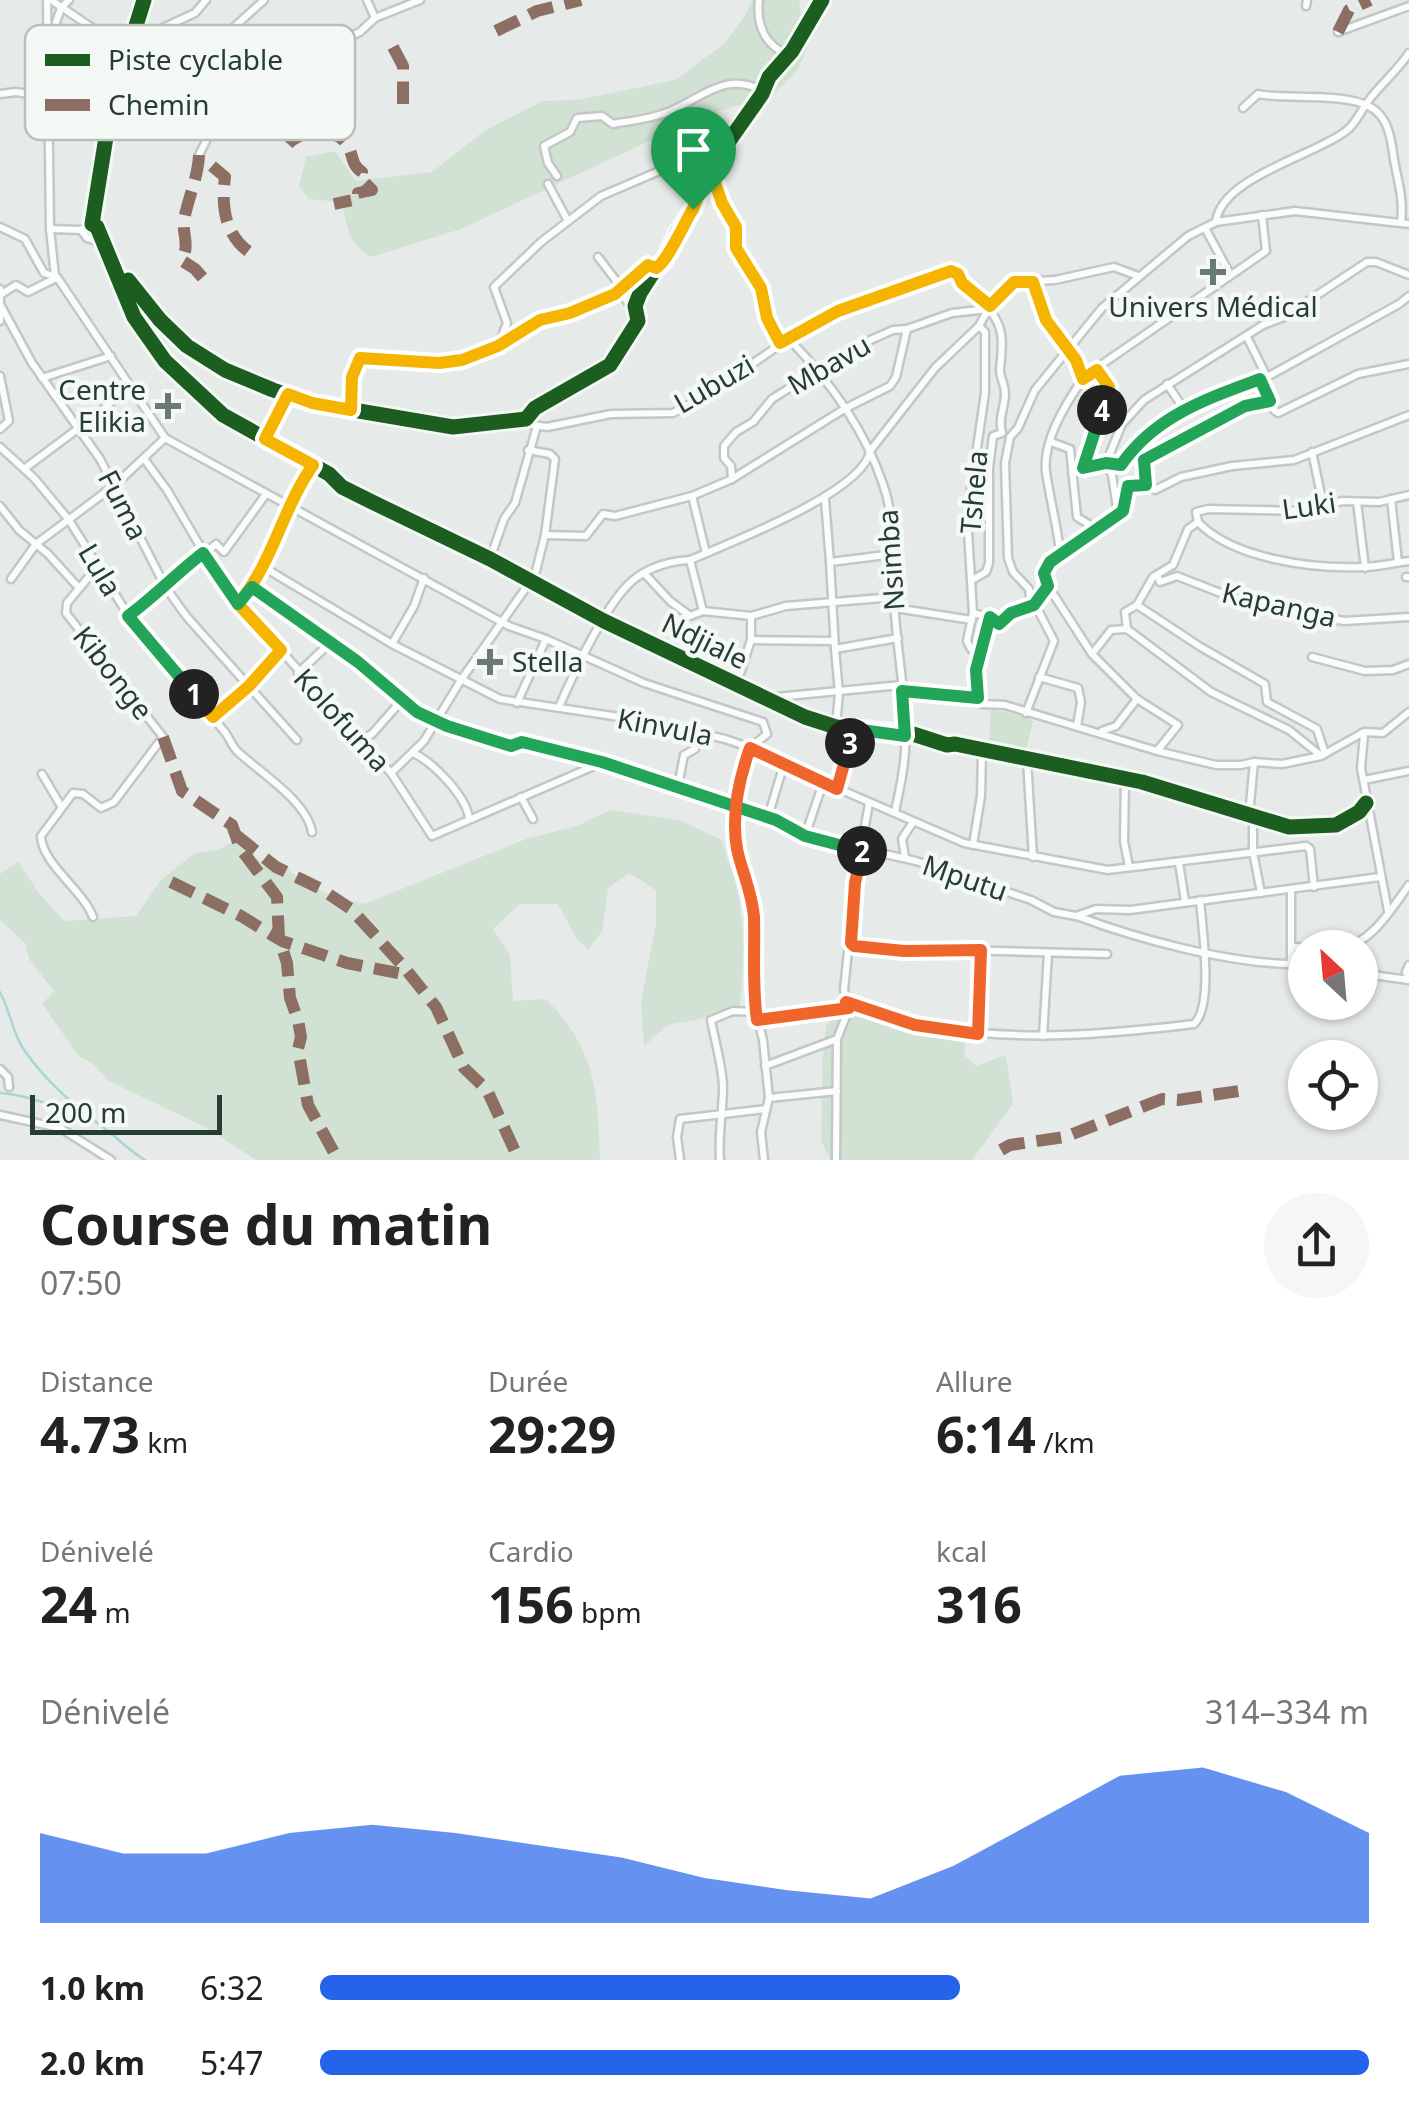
<!DOCTYPE html>
<html lang="fr">
<head>
<meta charset="utf-8">
<style>
  body { margin:0; font-family:"Noto Sans",sans-serif; background:#f6f6f6; color:#222; height:100vh; display:flex; flex-direction:column; font-size:38px; white-space:nowrap }
  * { box-sizing:border-box; margin:0 }
  p { font-size:32px; color:#767676 }
  .icon { flex:none; width:55px; height:55px; fill:none; stroke:currentColor; stroke-width:2; stroke-linecap:round; stroke-linejoin:round }
  .map { position:relative; height:1160px; overflow:hidden }
  .sheet { display:flex; flex-direction:column; background:#fff; flex:1 }
  .sheet>* { flex:none }
  .needle { width:65px; rotate:334deg }
  .controls { position:absolute; left:1288px; top:930px; display:grid; gap:20px }
  .controls a { display:grid; place-items:center; width:90px; height:90px; border-radius:50%; background:#fff; box-shadow:0 2px 8px #0004; font-size:50px }
  .scale { position:absolute; left:30px; bottom:25px; width:192px; box-sizing:border-box; padding-left:10px; border:5px solid #253d33; border-top:0; font-size:28px; line-height:35px; white-space:nowrap; color:#253d33; -webkit-text-stroke:8px #f4f9f6; paint-order:stroke }
  .pin { position:absolute; display:grid; place-items:center; width:85px; height:85px; color:#fff; margin:-102px -42px; border-radius:50% 50% 50% 0; rotate:-45deg; box-shadow:0 0 10px #0007 }
  .pin .icon { rotate:45deg }
  .km { position:absolute; width:50px; height:50px; margin:-25px; border-radius:50%; background:#222; color:#fff; font-size:28px; line-height:50px; text-align:center }
  .round { display:grid; place-items:center; flex:none; width:105px; height:105px; border-radius:52px; background:#f6f6f6 }
  .head { display:flex; align-items:center; justify-content:space-between; height:170px; padding:0 40px }
  h1 { font-size:55px; font-weight:700; line-height:75px }
  .metrics { display:grid; grid-template-columns:repeat(3,1fr); gap:15px; height:170px; padding:10px 40px }
  .metrics div { display:grid; align-content:center }
  .metrics b { font-size:50px; font-weight:700 }
  .metrics small { font-size:28px; font-weight:400 }
  .metrics p { font-size:28px }
  .chart { height:280px; padding:20px 40px }
  .chart p { display:flex; justify-content:space-between }
  .chart svg { width:100%; height:180px; margin-top:10px; fill:#2563eb; opacity:.7 }
  ul { padding:0 40px; list-style:none; font-size:32px }
  li { display:grid; grid-template-columns:160px 120px 1fr; align-items:center; height:75px }
  li i { height:25px; border-radius:12px; background:#2563eb }
  .map>svg:first-child { display:block }
</style>
</head>
<body>
<div class="map">
<svg width="1409" height="1160" viewBox="0 0 1409 1160">
  <rect width="100%" height="100%" fill="#e6eae8"/>
  <g fill="#d1e2d4">
    <path d="M752,0H801L799,6L811,39L797,71L772,96L707,114L461,229L371,257C348,243 347,227 342,202L309,199L299,186L306,157L335,151L356,181L432,172L484,131L543,101L577,100L675,80L725,43L746,14Z"/>
    <path d="M991,710L1024,715L1033,721L1024,758L983,749L989,744Z"/>
    <path d="M610,810L679,820L722,840C725,853 730,865 734,878C746,916 744,966 740,1006L701,1019L667,1025L644,1046L641,1002L656,923V890L629,873L608,888L602,931L588,950L576,938L558,904H520L493,929L510,955L513,1001L546,999C596,1050 598,1092 600,1160H256L205,1127L109,1081L94,1065L79,1056L42,1004L54,991L29,959L26,944L0,920V874L18,861L38,892L64,921L136,916L161,880L195,853L218,850L238,838L260,861L287,868L297,877L328,895L364,904L526,839L577,826Z"/>
    <path d="M837,1012L915,1028L964,1032L965,1056L976,1066L1006,1055L1013,1104L972,1160H831L821,1141L823,1054L826,1026Z"/>
  </g>
  <g fill="none" stroke-linecap="round" stroke-linejoin="round">
    <g stroke="#aad4d5" stroke-width="2.5">
      <path d="M0,992C10,1010 12,1032 24,1050C47,1083 76,1107 108,1131C122,1142 128,1150 145,1160"/>
      <path d="M0,1093C28,1095 53,1107 81,1114"/>
    </g>
    <defs>
      <g id="street">
        <path d="M47,0L50,229L55,276"/>
        <path d="M51,0L94,29L128,44L195,13L206,0"/>
        <path d="M144,0L111,106L92,224L97,227L134,317L165,361L223,415L329,474L342,487L370,501L490,559L604,621L805,717L836,727L913,734L947,745L955,744L1142,782L1289,827L1336,825L1359,812L1366,803"/>
        <path d="M367,0L375,18"/>
        <path d="M759,0C756,25 765,47 790,55"/>
        <path d="M1306,6L1307,0"/>
        <path d="M1338,32L1409,6"/>
        <path d="M49,43L61,8L69,0"/>
        <path d="M118,80L152,99L176,106L233,28L264,0"/>
        <path d="M0,94L16,92L49,97L115,92"/>
        <path d="M1243,108L1258,94C1289,101 1359,89 1380,115C1390,126 1392,146 1394,160C1398,182 1404,199 1401,222"/>
        <path d="M199,155L220,113L251,92L269,74L360,32L375,18L420,0"/>
        <path d="M710,168L722,203L736,227V248L761,288L766,314L780,343"/>
        <path d="M557,176L548,163L544,146L570,132L577,118L602,116L613,124C630,121 651,119 668,112C701,99 725,70 763,91"/>
        <path d="M548,184L568,221"/>
        <path d="M1216,222C1221,177 1316,155 1346,131C1356,124 1361,110 1369,100C1381,84 1398,70 1409,53"/>
        <path d="M0,227L25,239L44,273L57,277L165,438L509,626L546,639L644,683L763,722L767,734L750,748L735,806L736,843L749,883L754,921L756,1012L763,1040L769,1098L761,1132L764,1160"/>
        <path d="M1205,228L1230,274"/>
        <path d="M50,229L81,230L92,224"/>
        <path d="M81,230L87,238L100,242"/>
        <path d="M598,257L621,287"/>
        <path d="M119,278C140,283 169,332 189,347C253,395 336,410 413,420C428,422 443,427 458,427C482,428 503,419 526,419L535,408L610,365L638,321L635,306L640,293L656,268L664,262L677,233L693,209L703,178L762,94L769,77L792,51L822,0"/>
        <path d="M1033,282L1047,320L1076,360L1083,379"/>
        <path d="M0,289V321"/>
        <path d="M619,291L629,304L635,306"/>
        <path d="M0,295L16,285L28,292L56,278"/>
        <path d="M1,306L32,363L100,459L166,588L187,617L297,740"/>
        <path d="M979,326L985,332V393L967,516L973,613L967,641L971,649L980,651"/>
        <path d="M1247,337L1267,377L1399,304L1409,296"/>
        <path d="M788,338C829,380 864,428 883,484C896,520 892,561 894,599C896,649 908,701 905,751C904,772 899,792 895,812"/>
        <path d="M498,346L540,319L570,313L615,294L648,265L656,268"/>
        <path d="M0,376L9,421L0,429"/>
        <path d="M42,378L111,356"/>
        <path d="M1260,379L1274,410L1278,413L1358,374L1409,364"/>
        <path d="M1184,409L1261,378"/>
        <path d="M351,410L352,377L360,358L452,363L498,346L507,323L494,287L541,242L601,196L692,157L707,156L722,140L727,141"/>
        <path d="M526,419L533,425L547,427L611,414L673,413L710,393L810,324L864,301L951,271L958,274L961,283L990,306"/>
        <path d="M265,439L288,394"/>
        <path d="M1051,442L1070,449L1077,517L1095,528L1123,511L1130,485L1142,483L1155,490L1181,477L1232,466L1294,460L1409,415"/>
        <path d="M0,447L34,478L69,520L133,623L224,731C229,737 232,746 237,751C259,772 307,801 312,832"/>
        <path d="M1312,452L1323,504"/>
        <path d="M145,460L167,490L224,587L391,773L432,836L601,763"/>
        <path d="M1083,468L1109,391L1097,370"/>
        <path d="M24,469L99,413L130,385"/>
        <path d="M1072,472L1106,463L1121,465L1140,438L1184,409L1167,384"/>
        <path d="M732,479L731,466L724,458V446L736,432L753,422L772,399L794,385H805L868,341L893,330L907,329L952,313L989,309C1006,330 1002,345 1000,370C1000,378 1005,385 1005,394C1005,407 998,417 1002,433L993,436L989,468V563L986,572L972,580"/>
        <path d="M1146,484L1144,460L1208,429L1245,406L1270,401"/>
        <path d="M692,496L706,553"/>
        <path d="M1391,499L1398,562"/>
        <path d="M825,500L830,562L894,554"/>
        <path d="M1357,502L1365,568"/>
        <path d="M0,506L19,530L48,554L79,588"/>
        <path d="M1123,511L1117,508L1112,475L1106,463L1122,424L1144,400L1263,325L1284,317L1367,262H1376L1409,275"/>
        <path d="M1198,522C1233,559 1313,569 1362,567C1378,567 1393,563 1409,561"/>
        <path d="M545,535L586,536L603,514L615,516L692,496L732,479L846,408L890,386L896,377L907,329"/>
        <path d="M1060,552C1057,525 1050,499 1046,472C1042,440 1067,401 1085,376L1266,251L1262,215"/>
        <path d="M490,559L504,519L515,503L537,426"/>
        <path d="M690,560L703,611L751,616L786,606L894,597"/>
        <path d="M830,562L835,649"/>
        <path d="M265,568L392,644L500,699L653,722L725,739L763,752L800,772L964,843L1108,870L1306,846L1310,849L1314,887"/>
        <path d="M644,573L670,601L690,616L703,611"/>
        <path d="M1157,575L1160,582L1177,576L1246,603L1344,621L1409,617"/>
        <path d="M1406,577H1409"/>
        <path d="M11,579L36,544L115,485L165,438"/>
        <path d="M1048,586L1092,654L1137,699L1178,725L1157,751"/>
        <path d="M253,587L358,662L417,712L447,726L511,746L522,742L678,787L776,820L805,836L916,861L1031,900L1054,912L1076,916L1096,909L1130,910L1380,877"/>
        <path d="M238,605C273,562 282,509 313,465"/>
        <path d="M1137,605L1199,646L1265,684L1267,702L1317,729L1325,754"/>
        <path d="M895,608L972,620"/>
        <path d="M973,613L989,617L999,624L1011,613L1034,605L1048,586L1044,573L1060,552L1095,528"/>
        <path d="M128,616L216,544L224,552L266,494"/>
        <path d="M1127,629L1211,692L1289,730L1320,755"/>
        <path d="M751,640L834,641"/>
        <path d="M392,644L414,606L424,578"/>
        <path d="M1092,654L1111,630L1127,629L1125,612L1137,605L1153,577L1173,565L1188,529L1198,522L1196,512L1208,509L1302,511L1342,501L1379,502L1409,495"/>
        <path d="M1312,657L1365,671L1393,670L1409,664"/>
        <path d="M298,673L330,643"/>
        <path d="M1039,677L1078,688L1081,702L1077,726"/>
        <path d="M737,683L751,640V616"/>
        <path d="M902,691L977,698L981,704L1005,705L1157,751L1216,765H1241L1254,762L1282,764L1321,756L1364,732L1383,733L1409,712"/>
        <path d="M766,698L901,685"/>
        <path d="M977,698V669L989,617"/>
        <path d="M517,703L546,639"/>
        <path d="M559,707C574,673 608,597 637,577C653,566 671,561 690,560C729,543 864,492 870,451L935,368L979,326L990,306L1014,282L1055,280L1114,267L1138,276"/>
        <path d="M1026,713L1054,641L1039,612L1031,606L1029,589L1013,572L1008,558L1005,463L1010,437L1018,428L1035,390L1102,308L1188,236L1216,222L1295,211L1409,224"/>
        <path d="M213,717L249,687L281,650"/>
        <path d="M836,727L839,693L835,649L898,638"/>
        <path d="M1102,731L1116,726L1137,699"/>
        <path d="M1364,734L1361,768L1388,911"/>
        <path d="M359,740L372,734L402,700"/>
        <path d="M413,753C433,762 466,796 469,818"/>
        <path d="M1027,760L1033,857"/>
        <path d="M391,773L424,741L461,680L535,575L545,535L555,459L550,454L528,450"/>
        <path d="M42,774L61,806"/>
        <path d="M1125,779L1124,841L1129,867"/>
        <path d="M1364,780L1409,771"/>
        <path d="M678,786L684,755L695,749L699,731"/>
        <path d="M837,789L854,729"/>
        <path d="M521,797L533,819"/>
        <path d="M1249,815L1254,762"/>
        <path d="M1253,816V852L1261,893"/>
        <path d="M768,817L784,764"/>
        <path d="M805,836L823,783"/>
        <path d="M973,845L981,796L982,751"/>
        <path d="M905,857L902,839L913,822"/>
        <path d="M1179,863L1185,901"/>
        <path d="M1077,916C1137,939 1228,963 1291,964V890"/>
        <path d="M93,917C83,890 42,864 41,836L73,793L83,794L101,808L114,802L163,737L66,613L67,603L97,567"/>
        <path d="M851,943L853,946L904,951L922,949L1107,954"/>
        <path d="M1291,947L1322,948"/>
        <path d="M1342,948C1373,942 1391,909 1409,885"/>
        <path d="M1291,964L1305,965"/>
        <path d="M1360,970L1365,974L1409,980"/>
        <path d="M1408,980L1406,972L1409,965"/>
        <path d="M846,1002C961,1047 1074,1038 1194,1024C1214,1006 1202,927 1200,900"/>
        <path d="M757,1020L849,1008"/>
        <path d="M978,1034L981,951"/>
        <path d="M1043,1036L1048,953"/>
        <path d="M765,1066L837,1039"/>
        <path d="M0,1069L8,1077L9,1087"/>
        <path d="M769,1098L837,1091"/>
        <path d="M0,1115L60,1128L111,1160"/>
        <path d="M680,1160L677,1137L680,1119L766,1109"/>
        <path d="M720,1160C718,1134 723,1111 723,1086C722,1064 715,1042 711,1020L733,1011L756,1012"/>
        <path d="M836,1160L837,1039L849,1009L844,990L855,883L869,803"/>
      </g>
    </defs>
    <use href="#street" stroke="#c3c7c5" stroke-width="11"/>
    <use href="#street" stroke="#fbfcfc" stroke-width="6"/>
    <g stroke="#8d6e63" stroke-width="12" stroke-dasharray="25 12" stroke-linecap="butt">
      <path d="M496,31L537,11L581,0"/>
      <path d="M1338,32L1349,10L1370,0"/>
      <path d="M393,47L403,66V104"/>
      <path d="M220,113L230,117C247,104 259,94 283,95L290,89L292,81L300,78L323,95L350,108"/>
      <path d="M288,144C301,130 334,126 347,144C354,155 350,164 362,172L361,179L372,190L358,193V199L334,204"/>
      <path d="M199,155C198,178 188,198 184,220C182,236 191,245 181,260L195,269L210,286"/>
      <path d="M212,166L225,177C221,209 225,238 255,256"/>
      <path d="M163,737L182,791L232,825L240,848L277,897L279,938L287,963L290,998L298,1020L301,1037L298,1049L308,1105L338,1160"/>
      <path d="M236,835L276,867L321,889L351,909L403,966L436,1007L464,1068L487,1090L519,1160"/>
      <path d="M171,882L241,916L282,941L347,963L408,975"/>
      <path d="M1001,1150L1010,1145L1065,1137L1162,1099L1178,1100L1246,1090"/>
    </g>
    <defs>
      <g id="cycleway">
        <path d="M144,0L111,106L92,224L97,227L134,317L165,361L223,415L329,474L342,487L370,501L490,559L604,621L805,717L836,727L913,734L947,745L955,744L1142,782L1289,827L1336,825L1359,812L1366,803"/>
        <path d="M128,280L160,320L187,346L225,370L273,390L312,403L453,427L526,419L535,408L610,365L638,321L635,306L640,293L656,268L664,262L677,233L693,209L703,178L762,94L769,77L792,51L822,0"/>
      </g>
    </defs>
    <use href="#cycleway" stroke="#f4f9f6" stroke-width="21"/>
    <use href="#cycleway" stroke="#1b5e20" stroke-width="15"/>
  </g>
  <g fill="none" stroke-linecap="round" stroke-linejoin="round">
    <defs>
      <path id="split-1" d="M194,694L213,717L249,686L281,650L238,604C274,561 282,509 313,465L265,439L288,394L312,403L351,410L352,377L360,358L439,363L462,360L498,346L540,320L570,313L615,294L648,265L656,268C668,261 684,223 693,209"/>
      <path id="split-2" d="M194,694L128,616C155,596 177,573 203,553L238,604L252,587L358,662L417,712L447,726L511,746L522,742L602,762L776,820L805,836L862,851"/>
      <path id="split-3" d="M850,743L837,789L750,748C739,779 731,815 737,849C742,872 752,892 754,917C755,951 752,986 757,1020L849,1008L846,1002L915,1025L978,1034L981,950L904,951L854,946L851,943L855,883L862,851"/>
      <path id="split-4" d="M850,743L854,729L905,736L902,691L978,698L976,670L990,617L999,624L1011,613L1034,605L1048,586L1044,573L1050,562L1123,511L1128,486L1146,485L1144,460L1245,406L1270,401L1260,379C1206,399 1155,416 1121,465L1106,463L1083,468L1102,410"/>
      <path id="split-5" d="M693,209L710,168L722,203L736,227V248L761,288L767,318L780,343L838,311L951,271L958,274L962,283L990,306L1014,282H1033L1046,320L1076,360L1083,379L1097,370L1109,387L1102,410"/>
    </defs>
    <use href="#split-1" stroke="#fff" stroke-width="20"/>
    <use href="#split-2" stroke="#fff" stroke-width="20"/>
    <use href="#split-3" stroke="#fff" stroke-width="20"/>
    <use href="#split-4" stroke="#fff" stroke-width="20"/>
    <use href="#split-5" stroke="#fff" stroke-width="20"/>
    <use href="#split-1" stroke="#f5b400" stroke-width="12"/>
    <use href="#split-2" stroke="#22a559" stroke-width="12"/>
    <use href="#split-3" stroke="#f0652b" stroke-width="12"/>
    <use href="#split-4" stroke="#22a559" stroke-width="12"/>
    <use href="#split-5" stroke="#f5b400" stroke-width="12"/>
  </g>
  <g fill="#697a72" stroke="#f4f9f6" stroke-width="4">
    <path d="M1208 257h10v10h10v10h-10v10h-10v-10h-10v-10h10z"/>
    <path d="M163 391h10v10h10v10h-10v10h-10v-10h-10v-10h10z"/>
    <path d="M485 647h10v10h10v10h-10v10h-10v-10h-10v-10h10z"/>
  </g>
  <g text-anchor="middle" stroke-width="9" stroke-linejoin="round" paint-order="stroke">
    <g font-size="28" fill="#253d33" stroke="#f4f9f6">
      <text x="1213" y="317">Univers Médical</text>
      <text x="146" y="400" text-anchor="end">Centre<tspan x="146" dy="32">Elikia</tspan></text>
      <text x="512" y="672" text-anchor="start">Stella</text>
    </g>
    <g font-size="28" fill="#253d33" stroke="#f4f9f6">
      <text transform="translate(829 365) rotate(-30)" y="10">Mbavu</text>
      <text transform="translate(714 384) rotate(-30)" y="10">Lubuzi</text>
      <text transform="translate(974 492) rotate(-85)" y="10">Tshela</text>
      <text transform="translate(123 505) rotate(63)" y="10">Fuma</text>
      <text transform="translate(1309 506) rotate(-8)" y="10">Luki</text>
      <text transform="translate(891 560) rotate(-94)" y="10">Nsimba</text>
      <text transform="translate(100 570) rotate(59)" y="10">Lula</text>
      <text transform="translate(1279 605) rotate(13)" y="10">Kapanga</text>
      <text transform="translate(705 641) rotate(26)" y="10">Ndjiale</text>
      <text transform="translate(113 673) rotate(52)" y="10">Kibonge</text>
      <text transform="translate(342 720) rotate(48)" y="10">Kolofuma</text>
      <text transform="translate(665 727) rotate(11)" y="10">Kinvula</text>
      <text transform="translate(965 878) rotate(19)" y="10">Mputu</text>
    </g>
  </g>
  <rect x="25" y="25" width="330" height="115" rx="15" fill="#f4f9f6" stroke="#b6c1bc" stroke-width="2.5"/>
  <rect x="45" y="54" width="45" height="12" fill="#1b5e20"/>
  <rect x="45" y="99" width="45" height="12" fill="#8d6e63"/>
  <g font-size="28" fill="#253d33">
    <text x="108" y="70">Piste cyclable</text>
    <text x="108" y="115">Chemin</text>
  </g>
</svg>
<div class="controls">
<a><svg class="needle" viewBox="-14 -14 28 28"><path d="M0-13l5 13h-10z" fill="#e53935"/><path d="M0 13l5-13h-10z" fill="#767676"/></svg></a>
<a><svg class="icon" aria-label="locate" viewBox="0 0 24 24"><circle cx="12" cy="12" r="6"/><path d="M12 2v4M12 18v4M2 12h4M18 12h4"/></svg></a>
</div>
<div class="scale">200 m</div>
<div class="pin" style="left:693px;top:209px;background:#1e9e55"><svg class="icon" aria-label="arrive" viewBox="0 0 24 24"><path d="M6 21V4h12l-3 4 3 4H6"/></svg></div>
<b class="km" style="left:194px;top:694px">1</b>
<b class="km" style="left:862px;top:851px">2</b>
<b class="km" style="left:850px;top:743px">3</b>
<b class="km" style="left:1102px;top:410px">4</b>
</div>
<section class="sheet">
<div class="head"><div><h1>Course du matin</h1><p>07:50</p></div><a class="round"><svg class="icon" aria-label="share" viewBox="0 0 24 24"><path d="M12 15V3M7 8l5-5 5 5M5 13v7h14v-7"/></svg></a></div>
<div class="metrics">
<div><p>Distance</p><b>4.73<small> km</small></b></div>
<div><p>Durée</p><b>29:29</b></div>
<div><p>Allure</p><b>6:14<small> /km</small></b></div>
</div>
<div class="metrics">
<div><p>Dénivelé</p><b>24<small> m</small></b></div>
<div><p>Cardio</p><b>156<small> bpm</small></b></div>
<div><p>kcal</p><b>316</b></div>
</div>
<div class="chart"><p><span>Dénivelé</span>314–334 m</p>
<svg viewBox="0 0 160 44" preserveAspectRatio="none"><path d="M0 44V22L10 27L20 27L30 22L40 20L50 22L60 25L70 28L80 33L90 36L100 38L110 30L120 19L130 8L140 6L150 12L160 22V44z"/></svg>
</div>
<ul>
<li><b>1.0 km</b>6:32<i style="width:61%"></i></li>
<li><b>2.0 km</b>5:47<i style="width:100%"></i></li>
</ul>
</section>
</body>
</html>
